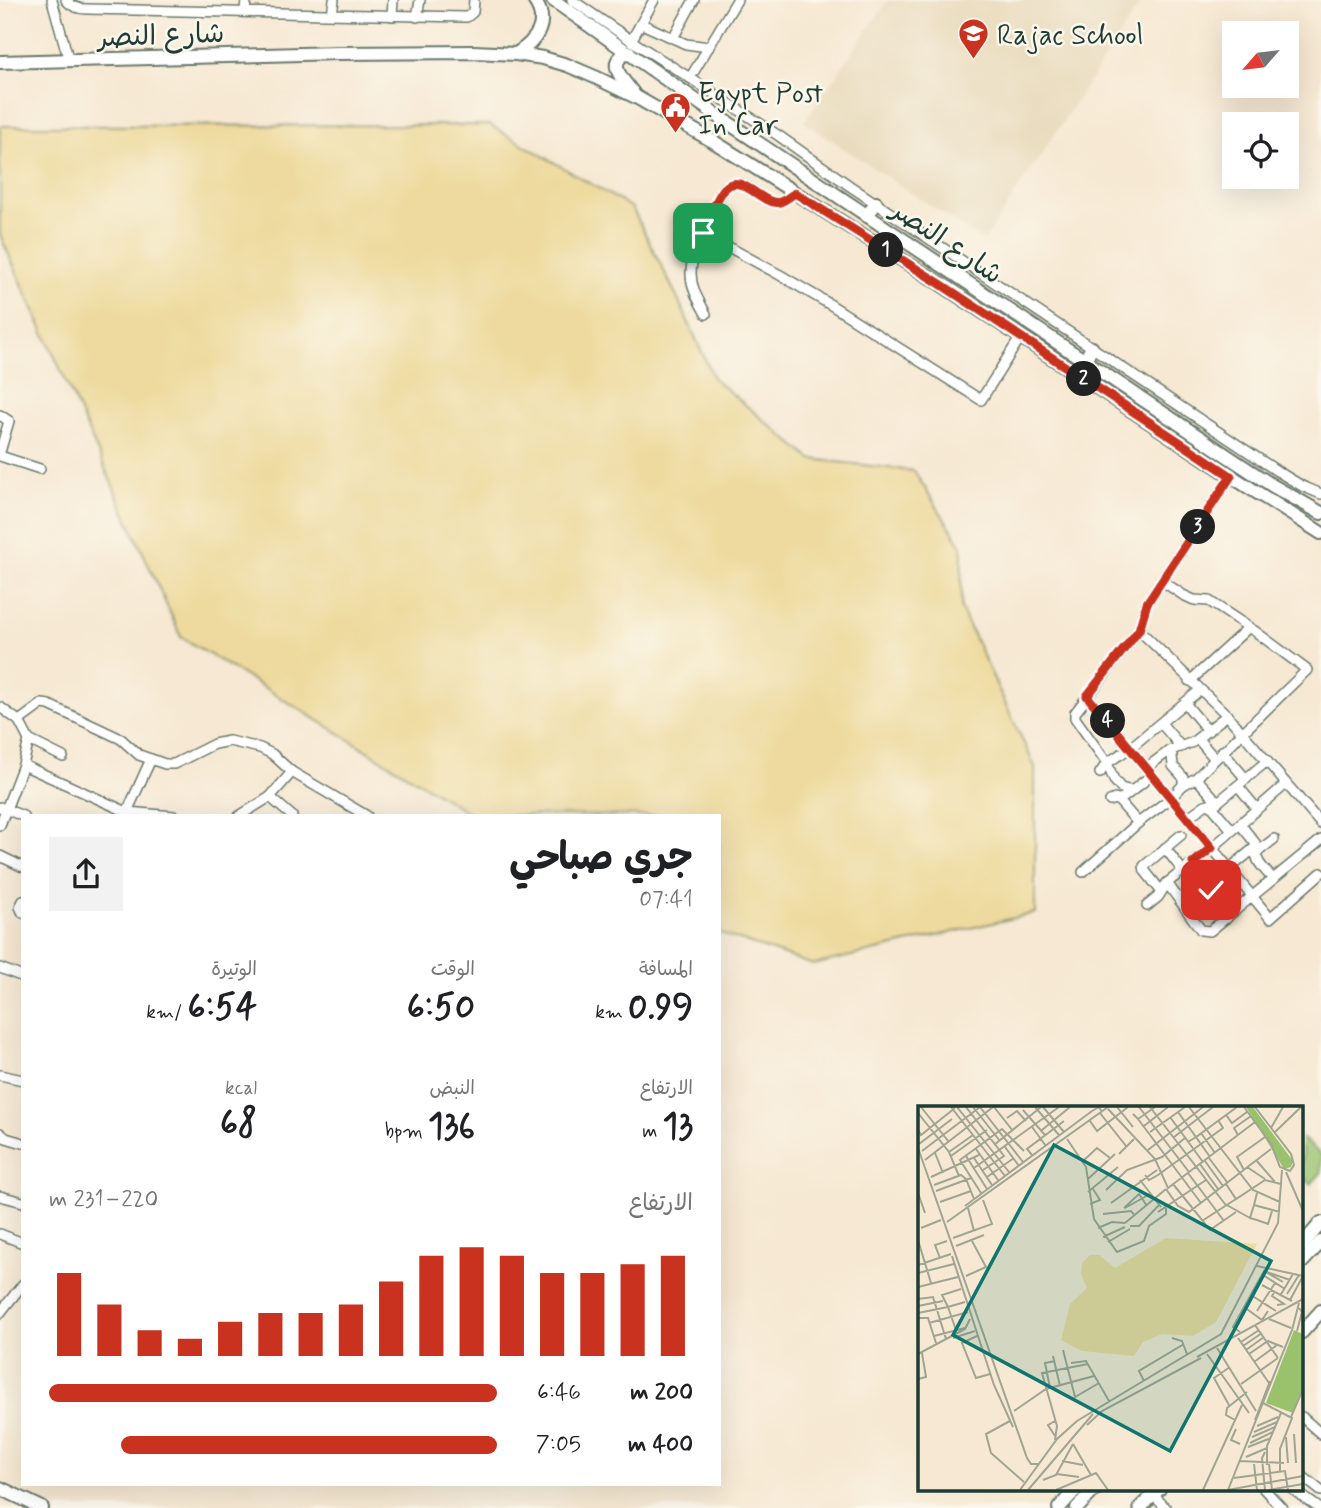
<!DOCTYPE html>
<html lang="ar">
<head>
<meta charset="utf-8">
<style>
  body { margin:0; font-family:Mynerve,"Playpen Sans Arabic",sans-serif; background:#f2f2f2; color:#202124; direction:rtl; height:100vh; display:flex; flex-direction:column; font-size:26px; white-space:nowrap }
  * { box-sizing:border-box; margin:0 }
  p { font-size:23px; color:#757577 }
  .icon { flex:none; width:38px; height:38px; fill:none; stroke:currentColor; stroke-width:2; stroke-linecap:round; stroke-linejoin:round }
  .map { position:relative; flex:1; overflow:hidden; direction:ltr }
  .panel { position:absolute; left:21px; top:814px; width:700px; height:672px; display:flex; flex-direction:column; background:#fff; border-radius:0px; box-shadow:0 7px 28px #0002; direction:rtl }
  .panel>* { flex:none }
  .needle { width:46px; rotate:242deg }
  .controls { position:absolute; left:1222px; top:21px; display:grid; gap:14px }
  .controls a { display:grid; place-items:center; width:77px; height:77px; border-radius:0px; background:#fff; box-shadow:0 7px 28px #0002; font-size:35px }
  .pin { position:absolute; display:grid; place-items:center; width:60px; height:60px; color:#fff; margin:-30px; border-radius:14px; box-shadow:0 4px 10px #0006 }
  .km { position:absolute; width:35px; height:35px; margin:-18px; border-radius:50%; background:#222; color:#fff; font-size:19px; line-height:35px; text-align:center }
  .round { display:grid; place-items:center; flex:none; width:74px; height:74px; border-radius:0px; background:#f2f2f2 }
  .summary { display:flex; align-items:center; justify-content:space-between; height:119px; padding:0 28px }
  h1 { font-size:38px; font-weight:700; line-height:52px }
  .metrics { display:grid; grid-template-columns:repeat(3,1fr); gap:10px; height:119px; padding:7px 28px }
  .metrics div { display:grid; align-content:center }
  .metrics b { font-size:35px; font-weight:700 }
  .metrics small { font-size:19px; font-weight:400 }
  .metrics p { font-size:19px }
  .chart { height:196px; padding:14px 28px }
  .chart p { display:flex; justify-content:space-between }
  .chart svg { width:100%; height:126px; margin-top:7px; stroke:#c8321e; stroke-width:6 }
  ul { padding:0 28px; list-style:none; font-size:23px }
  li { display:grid; grid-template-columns:112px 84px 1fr; align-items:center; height:52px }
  li i { height:18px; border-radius:9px; background:#c8321e }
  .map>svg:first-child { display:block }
</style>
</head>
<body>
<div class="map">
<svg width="1321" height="1508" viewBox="0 0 1321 1508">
  <rect width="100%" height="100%" fill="#fbf7ec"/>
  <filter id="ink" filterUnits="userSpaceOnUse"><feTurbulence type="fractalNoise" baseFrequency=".0143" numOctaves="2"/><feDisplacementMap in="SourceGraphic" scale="14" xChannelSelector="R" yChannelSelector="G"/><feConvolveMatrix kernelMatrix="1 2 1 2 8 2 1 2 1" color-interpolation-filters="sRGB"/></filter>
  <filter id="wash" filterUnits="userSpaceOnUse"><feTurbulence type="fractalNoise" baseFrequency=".00686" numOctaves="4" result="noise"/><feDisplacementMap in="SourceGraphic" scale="28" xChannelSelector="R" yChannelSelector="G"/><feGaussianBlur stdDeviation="1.57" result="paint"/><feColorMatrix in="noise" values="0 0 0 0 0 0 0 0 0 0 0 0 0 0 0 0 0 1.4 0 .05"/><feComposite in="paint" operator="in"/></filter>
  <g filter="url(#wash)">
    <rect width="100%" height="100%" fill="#f6e8d2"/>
    <path fill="#e8d9ba" d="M888,0H1143L984,241L804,122Z"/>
    <path fill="#9ac26d" stroke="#5c8050" stroke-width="2" d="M1302,1138L1321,1155V1173L1311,1184L1302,1176Z"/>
    <path fill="#eeda9e" stroke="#868c69" stroke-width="2" d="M490,125L632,208L677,297L714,379L811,459L914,471L962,546L961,609L1035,767V913L813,965L719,933V816L473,815L181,637L0,235V126Z"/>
  </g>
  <g filter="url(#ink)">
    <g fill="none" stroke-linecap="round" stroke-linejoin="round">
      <defs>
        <g id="minor">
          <path d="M52,0L69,61"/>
          <path d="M66,0C72,7 78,9 87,9L464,17H467L473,12L474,0"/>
          <path d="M572,0L635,43L690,78L779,136L850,186L1277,471L1302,486L1321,494"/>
          <path d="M245,12L246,0"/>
          <path d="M332,14L334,0"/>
          <path d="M392,16L393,0"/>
          <path d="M417,17L420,0"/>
          <path d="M642,24L686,44L709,47"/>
          <path d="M673,38L694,0"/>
          <path d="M631,41L654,0"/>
          <path d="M690,78L737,0"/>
          <path d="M703,233L780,275L831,305L981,400L1020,338"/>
          <path d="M706,314C699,301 691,289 691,273C691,249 713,208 725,187C747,173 760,206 779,202C785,201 790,196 795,193"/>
          <path d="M0,415L9,421L0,452"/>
          <path d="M0,456L40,469"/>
          <path d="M1139,630L1227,715L1321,824"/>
          <path d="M1190,681L1248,628"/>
          <path d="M1087,696L1270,918L1321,873"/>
          <path d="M1185,703L1208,731"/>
          <path d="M0,707L19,721L29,740L63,757"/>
          <path d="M19,721L42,704L49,705L121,739L139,755L165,764H174L214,744L229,741L260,748L272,754L292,772L367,816"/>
          <path d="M1161,723L1181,747"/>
          <path d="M1198,739L1215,759"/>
          <path d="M1169,751L1172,756L1173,766L1183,777V785"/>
          <path d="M1222,751L1246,779"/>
          <path d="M23,765L127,812L174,816"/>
          <path d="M1146,768L1169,751L1193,742L1227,715"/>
          <path d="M1100,773L1107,763L1130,748L1200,690"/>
          <path d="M1196,778L1218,802"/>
          <path d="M1238,786L1257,809"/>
          <path d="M1132,791L1121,788L1114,780L1107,763L1075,718V713L1139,630L1147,603L1231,476"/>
          <path d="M270,797L292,816"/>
          <path d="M1110,801L1115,799L1119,801L1152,775"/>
          <path d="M1119,801L1138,823"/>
          <path d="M1210,804L1232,830"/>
          <path d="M0,807L23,816"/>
          <path d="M127,812L151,759"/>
          <path d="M239,816L270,797L292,772"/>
          <path d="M1187,818L1205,805L1218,802L1267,761"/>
          <path d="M1240,824L1256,844C1255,863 1261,865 1273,879"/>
          <path d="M0,825L23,765L29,740"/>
          <path d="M1165,848L1183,871"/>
          <path d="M1255,854L1274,839"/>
          <path d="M0,856L23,867"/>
          <path d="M1193,863L1211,888L1212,897L1227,918"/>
          <path d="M1229,869L1257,846"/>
          <path d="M1083,872L1138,823L1171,798L1183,785L1196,778L1307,670L1256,632L1209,601L1194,600L1183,595L1162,581"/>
          <path d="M1167,883L1201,930L1210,931L1321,840"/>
          <path d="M1161,891L1145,871L1144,866L1181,835"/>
          <path d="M1211,895L1235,876"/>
          <path d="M23,901L20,907L23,913"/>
          <path d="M1147,906L1158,897L1167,883L1212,848L1286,784"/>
          <path d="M0,968L23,977"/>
          <path d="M0,1075L23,1080"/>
          <path d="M0,1133L6,1138L23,1143"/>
          <path d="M0,1196L23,1202"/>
          <path d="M0,1234L23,1243"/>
          <path d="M0,1313L23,1284"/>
          <path d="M1302,1417L1321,1434"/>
          <path d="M1302,1476L1321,1491"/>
          <path d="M1264,1489L1282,1508"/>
          <path d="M1292,1489L1319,1508"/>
          <path d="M1153,1495L1166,1508"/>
        </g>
        <g id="major">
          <path d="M553,0L721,118L1244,467L1273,486L1321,513"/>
          <path d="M629,52C605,62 622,79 633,93"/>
          <path d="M516,54C537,41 550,22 534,0"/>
          <path d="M0,62L338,53L474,52L516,54L543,58L567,65L595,77L636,97L711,140L939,283L1231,476L1321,533"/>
          <path d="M867,216L876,203"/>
          <path d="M1084,361L1092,348"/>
          <path d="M1302,1245L1321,1223"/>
          <path d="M1302,1262L1321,1242"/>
          <path d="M1302,1332L1321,1311"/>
          <path d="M0,1488L42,1508"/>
          <path d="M1059,1508L1076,1489"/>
          <path d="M1077,1508L1095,1489"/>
          <path d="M1140,1508L1159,1489"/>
        </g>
      </defs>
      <use href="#minor" stroke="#6a796b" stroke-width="12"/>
      <use href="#major" stroke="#6a796b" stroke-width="16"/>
      <use href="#minor" stroke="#fff" stroke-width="9"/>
      <use href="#major" stroke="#fff" stroke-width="12"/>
    </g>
  </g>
  <g fill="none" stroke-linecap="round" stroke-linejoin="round" filter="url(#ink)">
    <defs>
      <path id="route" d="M703,233C709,220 716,197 725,188C741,171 763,207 780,202C785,201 790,196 795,193L939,283L1231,476L1147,603L1139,630L1087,696L1212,848L1193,863L1211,890"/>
    </defs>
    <use href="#route" stroke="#fff" stroke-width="14"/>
    <use href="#route" stroke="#c8321e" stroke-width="9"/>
  </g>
  <defs>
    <symbol id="school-pin" viewBox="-11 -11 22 30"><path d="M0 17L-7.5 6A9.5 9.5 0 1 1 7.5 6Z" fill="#c8321e" stroke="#fbf7ec"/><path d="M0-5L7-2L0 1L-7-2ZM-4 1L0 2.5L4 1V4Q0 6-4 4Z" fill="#fff"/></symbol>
    <symbol id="civic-pin" viewBox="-11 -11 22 30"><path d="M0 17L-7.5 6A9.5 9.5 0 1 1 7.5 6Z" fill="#c8321e" stroke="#fbf7ec"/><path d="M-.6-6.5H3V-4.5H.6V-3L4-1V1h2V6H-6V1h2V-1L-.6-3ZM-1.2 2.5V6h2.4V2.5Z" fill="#fff"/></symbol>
  </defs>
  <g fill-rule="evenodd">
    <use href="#school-pin" x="956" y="16" width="35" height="47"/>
    <use href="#civic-pin" x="658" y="90" width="35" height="47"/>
  </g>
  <g text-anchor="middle" stroke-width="5" stroke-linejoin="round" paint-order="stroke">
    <g font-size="28" fill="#1f3d34" stroke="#fbf7ec">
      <text transform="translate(161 34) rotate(-2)" y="10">شارع النصر</text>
      <text transform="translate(948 241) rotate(34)" y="10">شارع النصر</text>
    </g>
    <g font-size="28" fill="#1f3d34" stroke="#fbf7ec" text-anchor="start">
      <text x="997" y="44">Rajac School</text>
      <text x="698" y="102">Egypt Post<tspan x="698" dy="32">In Car</tspan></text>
    </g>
  </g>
  <g transform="translate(918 1106)">
    <rect width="385" height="385" fill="#f6e8d2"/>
    <path d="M328,1H335L375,55L373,61L366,63ZM376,224L385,228V280L375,307L348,297Z" fill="#9ac26d"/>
    <path d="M248,132L339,138L298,216L275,230L244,228L225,236L216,250L164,245L143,234L152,198L169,182L163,168L164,157L172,149H181L197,162Z" fill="#eeda9e"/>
    <path fill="none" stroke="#a0a493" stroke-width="2" d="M3,1L31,36M33,1L87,70M39,1L91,66M48,1L86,50L65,64M55,1L82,35M62,1L105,56M76,1L95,25M117,1L141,29M125,1L146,26M199,1L215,21M221,1L271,66M232,1L307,98L332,112M271,1L335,84L362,96M326,1L353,38L362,61L372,65L376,59L373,48L337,1M190,3L237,53L250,82L337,16M105,4L127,29M260,6L278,31L319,1M0,7L31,46L41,70M182,7L208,40M215,8L220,13L237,1M308,9L314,17L329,6M252,11L285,56M89,12L99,5L108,15M220,13L283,97M172,15L179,25L210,1M226,20L250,1M114,21L128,40M353,22L365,1M0,24L3,29L37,2M124,24L152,1M232,26L267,1M357,26L383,1M283,27L297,47M320,29L316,22L333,10M256,31L295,1M149,33L168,61L176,113L199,146L226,135L231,120L248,108V102M270,36L278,31L292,51M1,38L34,13M76,39L123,1M87,41L101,60M0,42L109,352L113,358H121M58,43L80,74M230,44L285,1M4,45L62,1M31,46L55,29M17,47L25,67M201,48L216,33M114,49L109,43L146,15M33,50L69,24M48,50L69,83M56,52L74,79M291,52L309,76M7,54L75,1M338,54L357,76M165,55L179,42L192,52M287,55L305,80M282,58L300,83M329,61L347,73M56,62L141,1M326,64L319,51L347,31M368,66L385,105M270,67L306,115M227,69L231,74L240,69L305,22L300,14M13,71L61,49M69,71L96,52M48,73L56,93M170,73L197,48M222,74L243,101M255,78L292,124L318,106M308,78L318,93L347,74L363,78M16,79L43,69L48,73M248,83L260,100L271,106L353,43M188,84L209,64L244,51L267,32M18,85L53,72M170,86L200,61M0,87L7,107M63,87L42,54L84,23L106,45M339,87L336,99L362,106M22,96L53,85M193,97L239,64M172,98L182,94L175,83M336,99L332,112L339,114L350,118L354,105M47,100L174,5L181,1L184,6M50,102L56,125M206,102L221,88L229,100M207,102L232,88M240,106L288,74M185,108L213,105L217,110M284,115L318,93M29,116L190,1M207,117L248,83M212,120H221L241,99M3,122L23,114M180,122L194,116L207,117M185,131L207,121M35,132L74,118L65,94M0,134L13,177M190,136L212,123M38,140L66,129M34,150L76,279L95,321M22,152L17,139L29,135M0,159L33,148M339,160L385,170M346,165L365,176M0,167L36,158M345,169L367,183M48,170L68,161L54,135M344,179L374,195M0,181L40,171M356,187L354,190L366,198L359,199M369,188L381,169M333,189L358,205M362,190L375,168M0,193L15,191L28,233M372,194L385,170M0,200L25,195M30,201L24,189L43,183M326,201L344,214L350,205M339,205L357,177M0,207L30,201M0,212H10L18,237M351,213L373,222M11,217L50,206M337,219L360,252M38,224L30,201L47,196M379,225L384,206L381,202M322,226L315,221L346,165L372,174M16,230L47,222M59,230L44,237L58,272L72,268M35,232L57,225M254,232L264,235L269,248M320,232L351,277M323,236L341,224M325,240L344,227M299,242L338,305M145,244L157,291L181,277M328,244L346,231M0,248L47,223L52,213M289,248L314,283M331,248L350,235L365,241M135,250L142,280M279,251L385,193M336,256L359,239M153,257L168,255L191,295M0,273L8,271L4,247M226,275L221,265L266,238M323,278L360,252M132,282L127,257L137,255M314,283L331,307M345,297L374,312L362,343V366M311,299L296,272L312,261M96,305L128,283L176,270M373,311L385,283M317,314L308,309L309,302L329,286M337,314L352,275M92,315L68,328L73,347L106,376M169,319L184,305L283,252M339,320L360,311M318,323L313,334L322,338M336,326L359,316M376,328L378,357M137,330L130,319L137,315M334,331L357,321M368,331L370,357M137,334L139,320L124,267L170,258M332,337L355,326M155,338L173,369M330,341L353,332M328,351L349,342M144,355L165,359M322,355L366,357M336,358L339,384M351,358L354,384M349,359V340L363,307M139,368L161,371M316,372L367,365L370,384M125,374L138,369L155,338M102,384L139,333L159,315L303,228L360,117L364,64M110,384L175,308M138,384L178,367L190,384M285,384L324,299M310,384L374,224L381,197M310,384L385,370M347,384L344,352L347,346M351,384L385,378"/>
    <path fill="#0f766e" fill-opacity="0.15" stroke="#0f766e" stroke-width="3.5" d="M136,39L353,155L252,345L35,229Z"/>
    <rect width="385" height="385" fill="none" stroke="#1f3d34" stroke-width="3.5"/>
  </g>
</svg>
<div class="controls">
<a><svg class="needle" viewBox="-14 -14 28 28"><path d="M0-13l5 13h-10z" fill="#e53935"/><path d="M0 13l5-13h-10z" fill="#757577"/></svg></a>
<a><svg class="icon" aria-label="locate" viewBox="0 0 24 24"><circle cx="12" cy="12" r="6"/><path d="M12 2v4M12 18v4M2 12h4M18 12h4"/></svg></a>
</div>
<div class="pin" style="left:703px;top:233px;background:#1e9e55"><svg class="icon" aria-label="arrive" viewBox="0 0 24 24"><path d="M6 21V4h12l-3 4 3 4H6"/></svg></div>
<div class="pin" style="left:1211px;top:890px;background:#d93025"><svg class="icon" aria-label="check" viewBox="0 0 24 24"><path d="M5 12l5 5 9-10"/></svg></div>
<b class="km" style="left:886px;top:250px">1</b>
<b class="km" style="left:1084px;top:379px">2</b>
<b class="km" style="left:1198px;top:527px">3</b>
<b class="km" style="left:1108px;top:721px">4</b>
<section class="panel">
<div class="summary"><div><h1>جري صباحي</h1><p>07:41</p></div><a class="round"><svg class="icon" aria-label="share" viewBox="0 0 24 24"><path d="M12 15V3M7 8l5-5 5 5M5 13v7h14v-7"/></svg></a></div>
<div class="metrics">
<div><p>المسافة</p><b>0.99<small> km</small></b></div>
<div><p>الوقت</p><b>6:50</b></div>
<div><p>الوتيرة</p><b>6:54<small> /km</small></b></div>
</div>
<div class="metrics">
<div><p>الارتفاع</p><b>13<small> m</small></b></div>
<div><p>النبض</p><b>136<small> bpm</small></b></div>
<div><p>kcal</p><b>68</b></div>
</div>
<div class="chart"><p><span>الارتفاع</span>220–231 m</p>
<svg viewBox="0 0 160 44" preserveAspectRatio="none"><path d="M5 44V15M15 44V26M25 44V35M35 44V38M45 44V32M55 44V29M65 44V29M75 44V26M85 44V18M95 44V9M105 44V6M115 44V9M125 44V15M135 44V15M145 44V12M155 44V9"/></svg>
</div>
<ul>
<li><b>200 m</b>6:46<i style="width:100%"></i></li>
<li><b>400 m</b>7:05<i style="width:84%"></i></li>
</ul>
</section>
</div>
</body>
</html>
